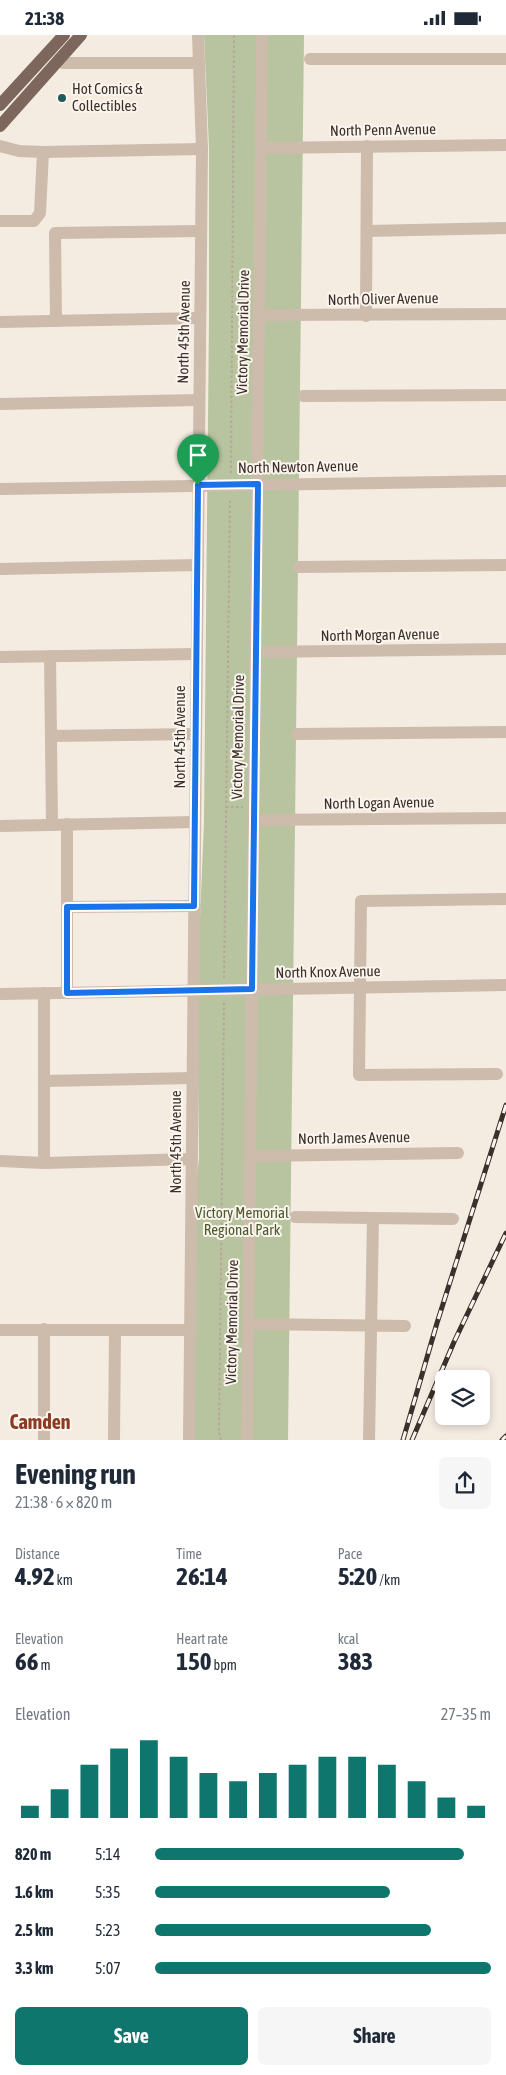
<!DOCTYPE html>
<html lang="en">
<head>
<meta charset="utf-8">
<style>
  body { margin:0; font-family:"Asap Condensed",sans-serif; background:#f6f6f7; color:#1f2937; height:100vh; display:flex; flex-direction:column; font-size:19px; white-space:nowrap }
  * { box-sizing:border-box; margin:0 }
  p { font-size:16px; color:#747a83 }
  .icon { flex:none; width:28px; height:28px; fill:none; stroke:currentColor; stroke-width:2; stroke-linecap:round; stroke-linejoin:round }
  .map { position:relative; height:1405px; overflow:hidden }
  .sheet { display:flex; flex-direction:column; background:#fff; flex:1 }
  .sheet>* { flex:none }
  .buttons { position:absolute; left:435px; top:1335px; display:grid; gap:10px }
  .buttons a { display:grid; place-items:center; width:55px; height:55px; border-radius:8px; background:#fff; box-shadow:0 2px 8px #0003; font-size:25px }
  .pin { position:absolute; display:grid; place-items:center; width:42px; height:42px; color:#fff; margin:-51px -21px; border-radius:50% 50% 50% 0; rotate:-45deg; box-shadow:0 0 5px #0007 }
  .pin .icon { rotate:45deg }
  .round { display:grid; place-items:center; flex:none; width:52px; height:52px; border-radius:8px; background:#f6f6f7 }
  .summary { display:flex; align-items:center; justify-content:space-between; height:85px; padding:0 15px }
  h1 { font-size:28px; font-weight:700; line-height:38px }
  .figures { display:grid; grid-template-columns:repeat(3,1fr); gap:8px; height:85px; padding:5px 15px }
  .figures div { display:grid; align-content:center }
  .figures b { font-size:25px; font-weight:700 }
  .figures small { font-size:14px; font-weight:400 }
  .figures p { font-size:14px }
  .chart { height:140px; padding:10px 15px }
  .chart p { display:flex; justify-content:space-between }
  .chart svg { width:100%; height:90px; margin-top:5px; stroke:#0f766e; stroke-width:6 }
  .primary-button { display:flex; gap:10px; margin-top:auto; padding:10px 15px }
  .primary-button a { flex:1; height:58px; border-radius:8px; background:#0f766e; color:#fff; font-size:20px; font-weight:700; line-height:58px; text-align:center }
  .primary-button a+a { background:#f6f6f7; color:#1f2937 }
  ul { padding:0 15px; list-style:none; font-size:16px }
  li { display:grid; grid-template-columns:80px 60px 1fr; align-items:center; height:38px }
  li i { height:12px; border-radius:6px; background:#0f766e }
  .status { display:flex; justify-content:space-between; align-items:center; height:35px; padding:0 25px; background:#fff; direction:ltr }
  .status svg { height:14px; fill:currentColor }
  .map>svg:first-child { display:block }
</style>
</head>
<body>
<div class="status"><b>21:38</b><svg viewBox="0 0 49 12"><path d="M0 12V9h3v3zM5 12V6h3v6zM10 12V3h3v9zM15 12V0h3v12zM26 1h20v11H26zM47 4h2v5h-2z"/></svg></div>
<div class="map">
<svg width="506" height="1405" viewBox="0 0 506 1405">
  <rect width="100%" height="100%" fill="#f4ebe1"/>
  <path fill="#b8c4a0" d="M204,0H304L288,1405H195L192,1188L199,1123L197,955L204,787L209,283V113Z"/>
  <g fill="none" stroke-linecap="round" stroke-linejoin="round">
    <g stroke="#b9a596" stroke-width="2" stroke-dasharray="2.5 2.5" stroke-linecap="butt">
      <path d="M231,438L234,0"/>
      <path d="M226,772H243"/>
      <path d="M224,943L230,463"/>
      <path d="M221,1405L219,1397L224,968"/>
    </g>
    <g stroke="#cdbbac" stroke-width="12">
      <path d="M59,24L63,28H199"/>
      <path d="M310,24H506"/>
      <path d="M0,111L19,116L43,117L202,114"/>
      <path d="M261,113L506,110"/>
      <path d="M0,186H34L40,178L43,117"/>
      <path d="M367,196L506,193"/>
      <path d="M260,280L506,279"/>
      <path d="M366,281L367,111"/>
      <path d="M56,286L55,198L201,196"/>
      <path d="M0,287L200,283"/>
      <path d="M303,361L506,360"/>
      <path d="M0,369L199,365"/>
      <path d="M0,454L506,446"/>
      <path d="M299,532L506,530"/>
      <path d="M0,534L198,530"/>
      <path d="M255,617L506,614"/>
      <path d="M50,621L52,790"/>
      <path d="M0,622L197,619"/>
      <path d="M297,699L506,697"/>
      <path d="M51,701L196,699"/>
      <path d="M253,785L506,783"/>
      <path d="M67,789V958"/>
      <path d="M0,791L195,787"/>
      <path d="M67,872L195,871"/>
      <path d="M44,958V1128"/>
      <path d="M0,959L506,950"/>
      <path d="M497,1039L359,1040L361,866L506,864"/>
      <path d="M44,1046L193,1043"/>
      <path d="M250,1121L458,1118"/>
      <path d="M0,1126L44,1128L192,1124"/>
      <path d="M295,1182L453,1184"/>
      <path d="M249,1289L405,1291"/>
      <path d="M0,1295H190"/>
      <path d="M44,1405V1294"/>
      <path d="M114,1405L115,1296"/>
      <path d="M189,1405L202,114L198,0"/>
      <path d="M247,1405L262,0"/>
      <path d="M369,1405L373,1183"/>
    </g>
    <g stroke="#7d675c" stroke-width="12">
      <path d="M0,70L64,0"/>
      <path d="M0,91L81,0"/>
    </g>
    <defs>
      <g id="rail">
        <path d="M403,1405L437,1288L506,1070"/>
        <path d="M412,1405L454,1307L506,1198"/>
        <path d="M502,1405L506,1401"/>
      </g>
    </defs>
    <use href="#rail" stroke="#3b302b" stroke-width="5"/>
    <use href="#rail" stroke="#fbf5ee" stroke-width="3" stroke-dasharray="9" stroke-linecap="butt"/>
  </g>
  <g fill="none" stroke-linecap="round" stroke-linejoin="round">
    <defs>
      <path id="route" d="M258,449L252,954L67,958V872L194,871L198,450Z"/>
    </defs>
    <use href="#route" stroke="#fff" stroke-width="10"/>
    <use href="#route" stroke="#1a73e8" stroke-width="6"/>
  </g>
  <circle fill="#1f5a5e" stroke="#fbf5ee" stroke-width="2" cx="62" cy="63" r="5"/>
  <g text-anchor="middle" stroke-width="4" stroke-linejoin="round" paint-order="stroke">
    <g font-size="15" fill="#3b302b" stroke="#fbf5ee" text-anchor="start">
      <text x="72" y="59">Hot Comics &amp;<tspan x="72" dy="17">Collectibles</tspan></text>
    </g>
    <g font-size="15" fill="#3b302b" stroke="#fbf5ee">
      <text transform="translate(383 95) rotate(-1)" y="5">North Penn Avenue</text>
      <text transform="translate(383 264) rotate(-1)" y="5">North Oliver Avenue</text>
      <text transform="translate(184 297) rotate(-89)" y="5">North 45th Avenue</text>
      <text transform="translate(243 297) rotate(-89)" y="5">Victory Memorial Drive</text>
      <text transform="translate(298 432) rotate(-1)" y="5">North Newton Avenue</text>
      <text transform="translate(380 600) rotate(-1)" y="5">North Morgan Avenue</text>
      <text transform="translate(180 702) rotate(-90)" y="5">North 45th Avenue</text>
      <text transform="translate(238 702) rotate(-89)" y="5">Victory Memorial Drive</text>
      <text transform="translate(379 768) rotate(-1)" y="5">North Logan Avenue</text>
      <text transform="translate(328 937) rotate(-1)" y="5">North Knox Avenue</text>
      <text transform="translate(354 1103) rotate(-1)" y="5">North James Avenue</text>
      <text transform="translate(176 1107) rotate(-90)" y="5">North 45th Avenue</text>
      <text transform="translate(232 1287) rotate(-89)" y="5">Victory Memorial Drive</text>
    </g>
    <g font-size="15" fill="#4a5a2e" stroke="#fbf5ee">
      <text x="242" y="1183">Victory Memorial<tspan x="242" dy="17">Regional Park</tspan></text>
    </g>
    <g font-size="20" font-weight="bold" fill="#8c3b22" stroke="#fbf5ee">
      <text x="40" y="1394">Camden</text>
    </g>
  </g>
</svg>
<div class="buttons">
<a><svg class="icon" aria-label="layers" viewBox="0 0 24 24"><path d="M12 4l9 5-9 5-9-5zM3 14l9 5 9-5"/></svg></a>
</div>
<div class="pin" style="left:198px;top:450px;background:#1e9e55"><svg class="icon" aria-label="arrive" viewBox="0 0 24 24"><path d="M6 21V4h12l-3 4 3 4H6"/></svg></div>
</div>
<section class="sheet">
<div class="summary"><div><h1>Evening run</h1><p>21:38 · 6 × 820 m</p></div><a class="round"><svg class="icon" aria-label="share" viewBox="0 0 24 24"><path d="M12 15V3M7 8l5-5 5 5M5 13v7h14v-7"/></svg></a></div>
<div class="figures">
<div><p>Distance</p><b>4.92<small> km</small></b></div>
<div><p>Time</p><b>26:14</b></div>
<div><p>Pace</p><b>5:20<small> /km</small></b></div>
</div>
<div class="figures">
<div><p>Elevation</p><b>66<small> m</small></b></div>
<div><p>Heart rate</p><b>150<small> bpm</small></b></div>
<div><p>kcal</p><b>383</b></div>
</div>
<div class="chart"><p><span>Elevation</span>27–35 m</p>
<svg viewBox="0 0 160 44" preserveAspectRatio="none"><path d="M5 44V38M15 44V30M25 44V18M35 44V10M45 44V6M55 44V14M65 44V22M75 44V26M85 44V22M95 44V18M105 44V14M115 44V14M125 44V18M135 44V26M145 44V34M155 44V38"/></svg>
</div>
<ul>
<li><b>820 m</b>5:14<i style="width:92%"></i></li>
<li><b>1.6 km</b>5:35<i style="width:70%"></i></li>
<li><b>2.5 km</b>5:23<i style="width:82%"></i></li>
<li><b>3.3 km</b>5:07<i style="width:100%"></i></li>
</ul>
<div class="primary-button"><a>Save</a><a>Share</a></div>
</section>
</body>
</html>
